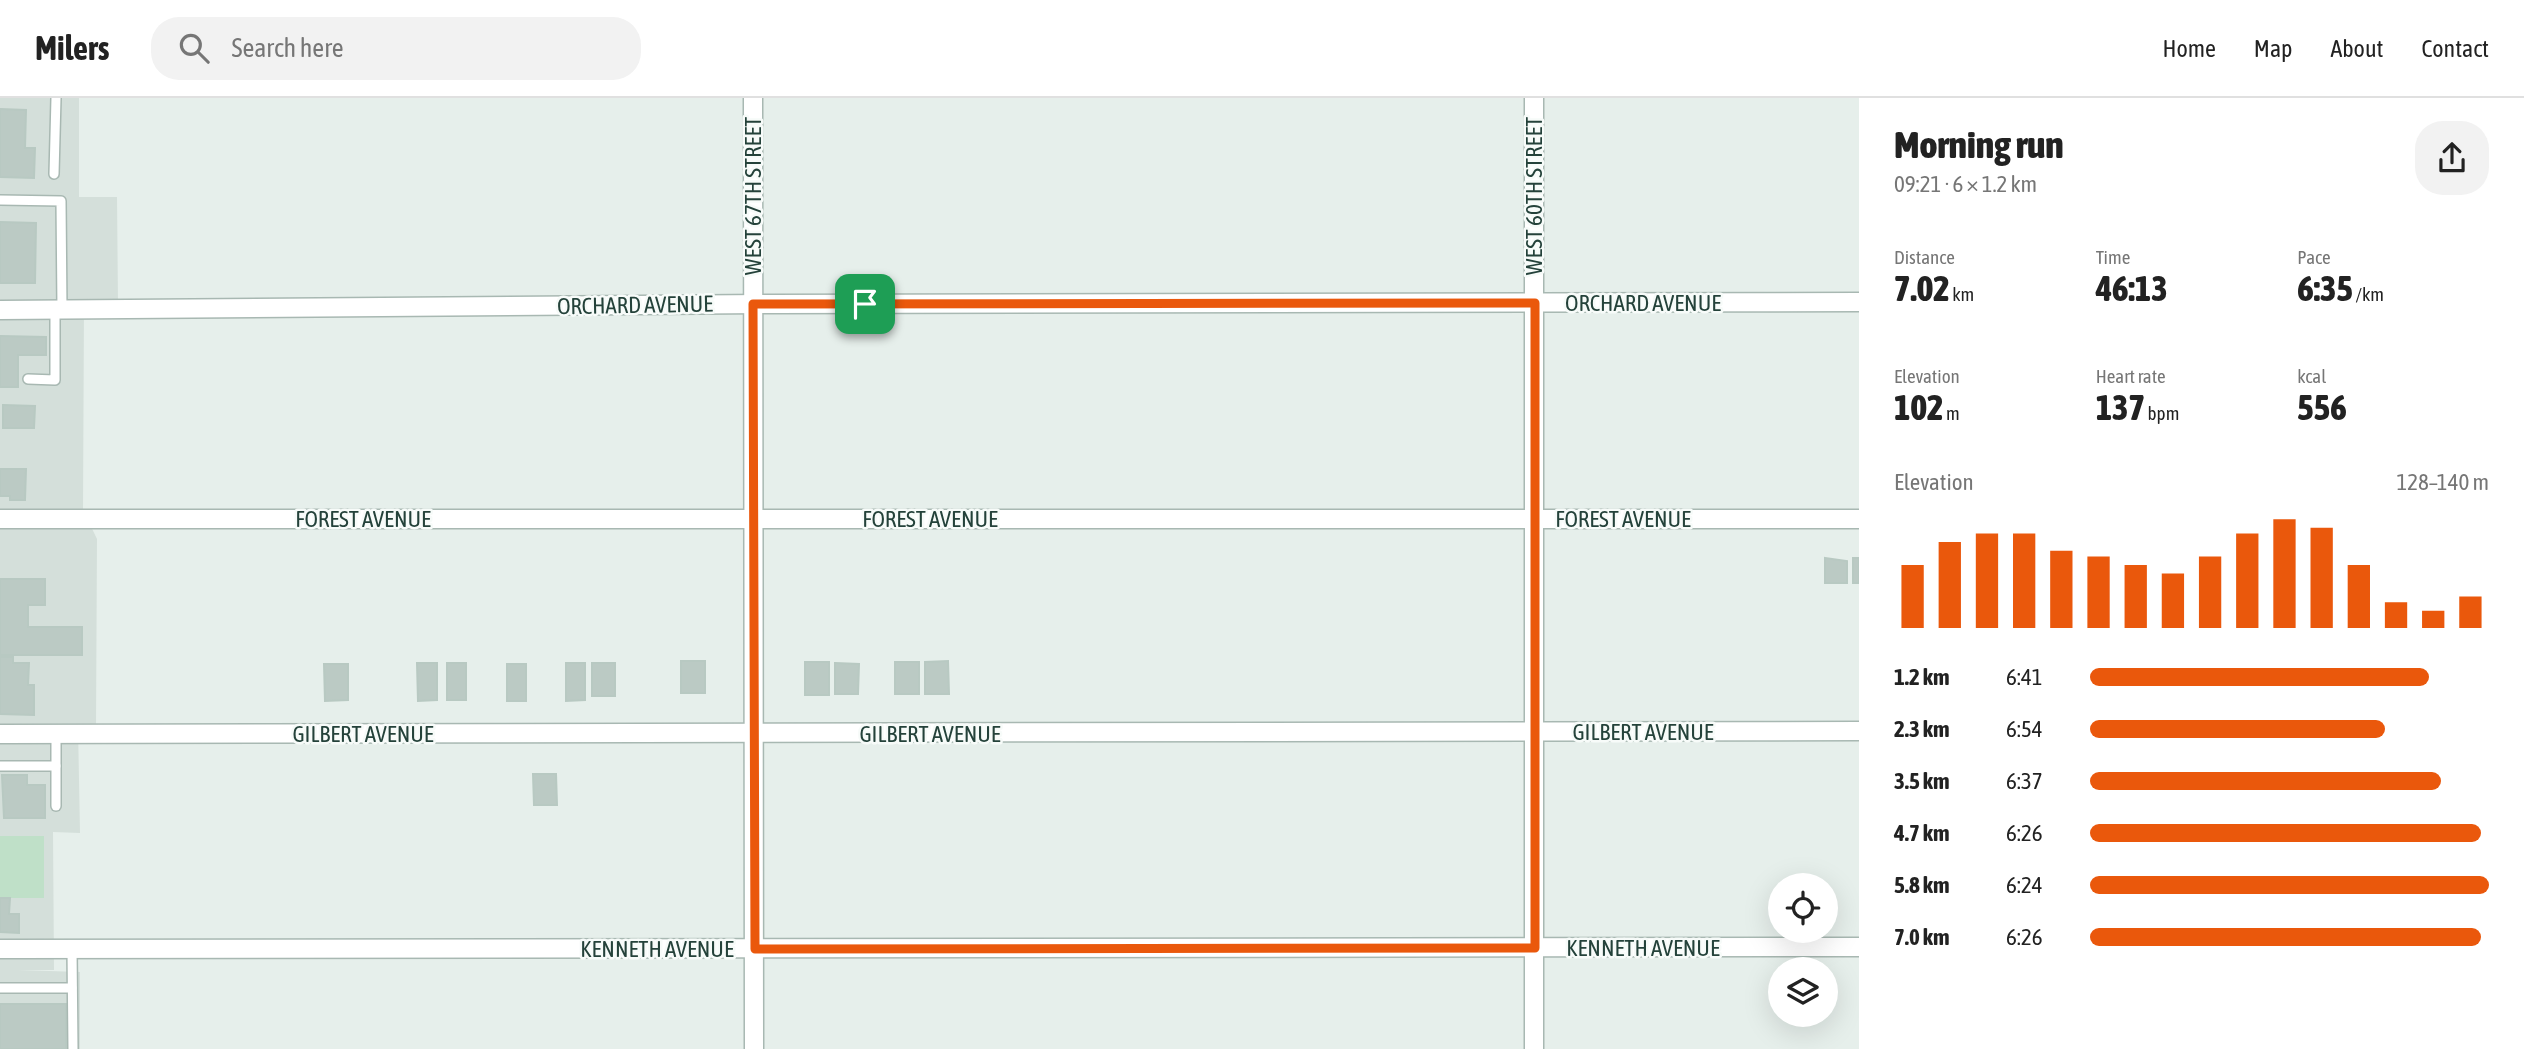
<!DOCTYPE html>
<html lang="en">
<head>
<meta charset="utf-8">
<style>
  body { margin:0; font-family:"Asap Condensed",sans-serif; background:#f2f2f2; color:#222; height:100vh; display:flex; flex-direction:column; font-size:26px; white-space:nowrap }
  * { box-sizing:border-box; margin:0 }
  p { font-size:23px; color:#767676 }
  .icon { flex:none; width:38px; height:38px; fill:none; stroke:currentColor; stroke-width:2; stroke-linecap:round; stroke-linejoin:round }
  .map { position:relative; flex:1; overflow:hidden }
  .panel { display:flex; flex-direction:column; background:#fff; width:665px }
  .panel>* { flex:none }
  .fabs { position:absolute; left:1768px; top:775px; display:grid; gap:14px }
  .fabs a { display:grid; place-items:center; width:70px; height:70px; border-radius:50%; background:#fff; box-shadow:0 7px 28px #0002; font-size:35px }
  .pin { position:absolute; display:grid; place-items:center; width:60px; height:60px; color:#fff; margin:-30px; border-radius:14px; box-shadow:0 4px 10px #0006 }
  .round { display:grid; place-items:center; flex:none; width:74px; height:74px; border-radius:28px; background:#f2f2f2 }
  .overview { display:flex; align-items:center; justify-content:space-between; height:119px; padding:0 35px }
  h1 { font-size:38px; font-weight:800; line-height:52px }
  .figures { display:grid; grid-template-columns:repeat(3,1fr); gap:10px; height:119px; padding:7px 35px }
  .figures div { display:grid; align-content:center }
  .figures b { font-size:35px; font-weight:800 }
  .figures small { font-size:19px; font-weight:400 }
  .figures p { font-size:19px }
  .chart { height:196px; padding:14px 35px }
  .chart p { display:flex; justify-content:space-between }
  .chart svg { width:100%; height:126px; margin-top:7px; stroke:#ea580c; stroke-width:6 }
  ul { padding:0 35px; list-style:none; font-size:23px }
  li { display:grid; grid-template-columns:112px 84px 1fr; align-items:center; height:52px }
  li i { height:18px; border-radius:9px; background:#ea580c }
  header { display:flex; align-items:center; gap:42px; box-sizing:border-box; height:98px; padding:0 35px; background:#fff; border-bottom:2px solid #e0e0e0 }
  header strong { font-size:33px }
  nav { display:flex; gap:38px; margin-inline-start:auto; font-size:24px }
  .search { width:490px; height:63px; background:#f2f2f2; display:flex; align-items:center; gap:18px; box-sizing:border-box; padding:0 24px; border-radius:28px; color:#767676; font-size:26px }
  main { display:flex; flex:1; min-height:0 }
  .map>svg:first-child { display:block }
</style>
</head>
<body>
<header>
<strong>Milers</strong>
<div class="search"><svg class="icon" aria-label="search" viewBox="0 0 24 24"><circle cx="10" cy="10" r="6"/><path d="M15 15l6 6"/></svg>Search here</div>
<nav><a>Home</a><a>Map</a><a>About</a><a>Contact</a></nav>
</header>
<main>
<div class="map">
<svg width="1859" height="951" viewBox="0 0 1859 951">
  <rect width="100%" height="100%" fill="#e6efeb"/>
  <path fill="#d4dfda" d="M0,0H79V99H117L118,205L84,206L83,412L97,441L96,628H78L80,735L53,734L54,872H18L80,874V951H0Z"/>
  <rect fill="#bfe0c8" x="0" y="738" width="44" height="62"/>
  <g fill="#bbcac4" stroke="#b8c9c2" stroke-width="2">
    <path d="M0,11L26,12L25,50H35L34,80L0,79Z"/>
    <path d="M0,124L36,125L35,185H0Z"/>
    <path d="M0,238L46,239V257H18V289H0Z"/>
    <path d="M3,307L35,308L34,330H3Z"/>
    <path d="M0,371H26L25,402H10V398H0Z"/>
    <path d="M1825,460L1847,463V485H1825Z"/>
    <rect x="1853" y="460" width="6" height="25"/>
    <path d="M0,481H45V507H28V529H82V557H0Z"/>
    <path d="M0,559H13V565H29L28,587H34V617L0,616Z"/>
    <rect x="681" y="563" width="24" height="32"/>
    <path d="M948,563L949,596H925V564Z"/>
    <rect x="805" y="564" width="24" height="33"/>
    <rect x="895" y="564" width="24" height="32"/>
    <path d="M417,565H437V602L418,603Z"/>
    <rect x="447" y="565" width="19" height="37"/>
    <path d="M566,565H585V602L566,603Z"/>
    <rect x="592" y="565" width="23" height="33"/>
    <path d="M835,565L859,566L858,596H835Z"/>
    <path d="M324,566H348V602L325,603Z"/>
    <rect x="507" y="566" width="19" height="37"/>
    <path d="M533,676H556L557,707H534Z"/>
    <path d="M2,677H27V687H45V720H4Z"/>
    <path d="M0,800H10L9,816H19V835L0,834Z"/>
    <rect x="0" y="906" width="66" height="45"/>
  </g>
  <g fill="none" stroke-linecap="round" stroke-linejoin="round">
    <defs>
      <g id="service">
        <path d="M54,76L56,0"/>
        <path d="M0,102L61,103L62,212"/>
        <path d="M28,281L55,282V212"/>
        <path d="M56,636V708"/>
        <path d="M0,668H56"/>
        <path d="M72,851L73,951"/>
        <path d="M0,890H72"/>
      </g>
      <g id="minor">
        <path d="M753,0L754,951"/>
        <path d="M1534,0V951"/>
        <path d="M0,212L772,206L1859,204"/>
        <path d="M0,421H1859"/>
        <path d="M0,636L1859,633"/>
        <path d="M0,851L1859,849"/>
      </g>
    </defs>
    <use href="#service" stroke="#a8b8b2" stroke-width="12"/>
    <use href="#minor" stroke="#a8b8b2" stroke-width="21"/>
    <use href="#service" stroke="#fff" stroke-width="9"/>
    <use href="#minor" stroke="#fff" stroke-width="18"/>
  </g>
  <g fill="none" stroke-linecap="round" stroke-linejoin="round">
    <defs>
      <path id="route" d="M1535,205V850L755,851L753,206Z"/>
    </defs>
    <use href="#route" stroke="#fff" stroke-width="14"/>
    <use href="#route" stroke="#ea580c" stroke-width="9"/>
  </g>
  <g text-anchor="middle" stroke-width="5" stroke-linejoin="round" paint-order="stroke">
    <g font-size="23" fill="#24423a" stroke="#f7fbf9">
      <text transform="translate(753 98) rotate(-90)" y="8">WEST 67TH STREET</text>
      <text transform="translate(1534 98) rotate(-90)" y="8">WEST 60TH STREET</text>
      <text x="1643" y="213">ORCHARD AVENUE</text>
      <text transform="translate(635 207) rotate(-1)" y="8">ORCHARD AVENUE</text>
      <text x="363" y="429">FOREST AVENUE</text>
      <text x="930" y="429">FOREST AVENUE</text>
      <text x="1623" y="429">FOREST AVENUE</text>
      <text x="1643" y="642">GILBERT AVENUE</text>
      <text x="363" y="644">GILBERT AVENUE</text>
      <text x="930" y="644">GILBERT AVENUE</text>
      <text x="1643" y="858">KENNETH AVENUE</text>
      <text x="657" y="859">KENNETH AVENUE</text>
    </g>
  </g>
</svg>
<div class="fabs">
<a><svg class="icon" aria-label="locate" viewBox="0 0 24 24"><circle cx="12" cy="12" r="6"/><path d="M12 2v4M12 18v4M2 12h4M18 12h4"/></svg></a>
<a><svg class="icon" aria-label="layers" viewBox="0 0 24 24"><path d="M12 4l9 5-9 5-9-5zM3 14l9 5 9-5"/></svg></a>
</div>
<div class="pin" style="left:865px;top:206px;background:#1e9e55"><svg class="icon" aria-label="arrive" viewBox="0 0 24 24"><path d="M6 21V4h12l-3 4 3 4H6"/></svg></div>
</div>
<section class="panel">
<div class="overview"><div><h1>Morning run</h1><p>09:21 · 6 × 1.2 km</p></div><a class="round"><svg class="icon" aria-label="share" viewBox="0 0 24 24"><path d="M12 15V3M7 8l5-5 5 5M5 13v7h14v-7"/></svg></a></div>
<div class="figures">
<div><p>Distance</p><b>7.02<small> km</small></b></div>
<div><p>Time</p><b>46:13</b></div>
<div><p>Pace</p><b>6:35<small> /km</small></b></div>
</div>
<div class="figures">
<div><p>Elevation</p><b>102<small> m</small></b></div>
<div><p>Heart rate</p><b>137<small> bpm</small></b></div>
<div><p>kcal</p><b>556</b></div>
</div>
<div class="chart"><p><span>Elevation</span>128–140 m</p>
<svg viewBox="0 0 160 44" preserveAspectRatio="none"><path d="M5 44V22M15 44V14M25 44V11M35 44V11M45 44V17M55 44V19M65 44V22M75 44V25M85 44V19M95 44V11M105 44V6M115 44V9M125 44V22M135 44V35M145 44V38M155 44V33"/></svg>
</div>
<ul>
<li><b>1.2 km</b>6:41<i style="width:85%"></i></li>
<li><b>2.3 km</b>6:54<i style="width:74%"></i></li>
<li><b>3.5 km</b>6:37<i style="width:88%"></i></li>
<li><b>4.7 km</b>6:26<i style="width:98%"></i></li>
<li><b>5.8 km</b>6:24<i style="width:100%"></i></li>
<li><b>7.0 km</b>6:26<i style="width:98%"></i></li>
</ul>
</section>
</main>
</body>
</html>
